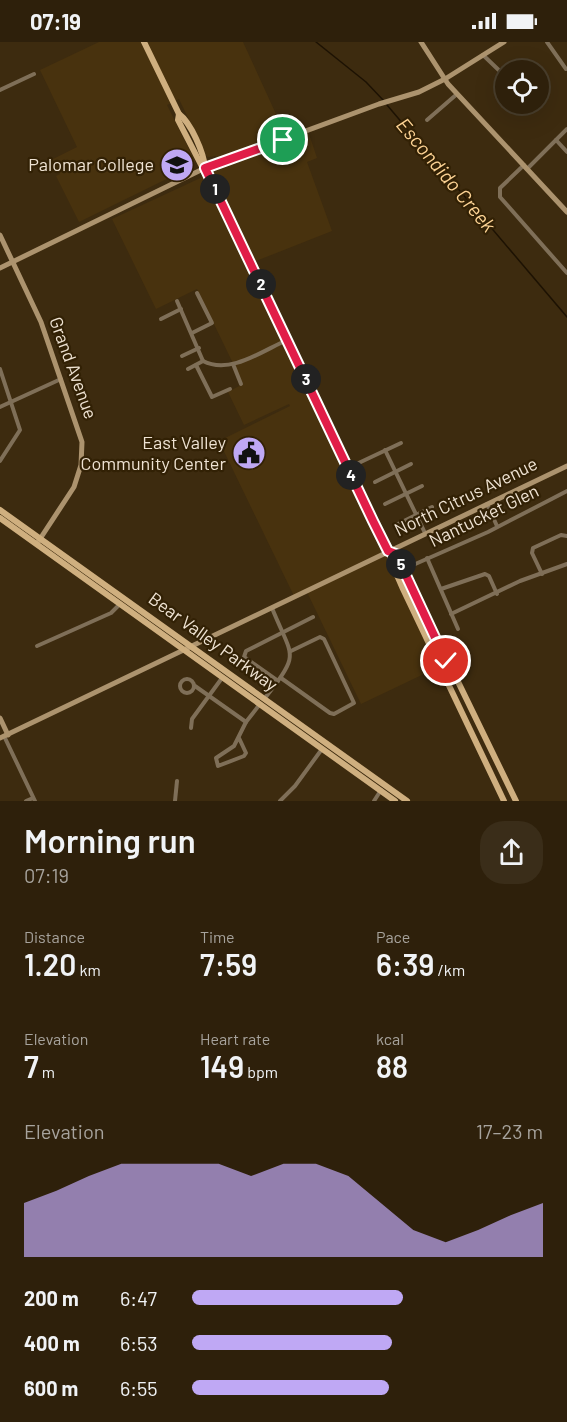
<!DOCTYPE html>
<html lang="en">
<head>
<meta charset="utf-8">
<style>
  body { margin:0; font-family:Barlow,sans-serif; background:#3a2d19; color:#f1f3f6; height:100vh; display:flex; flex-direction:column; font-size:22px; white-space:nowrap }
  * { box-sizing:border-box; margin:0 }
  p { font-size:20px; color:#a7a39d }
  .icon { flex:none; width:33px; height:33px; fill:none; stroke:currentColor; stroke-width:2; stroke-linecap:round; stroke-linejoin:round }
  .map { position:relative; height:759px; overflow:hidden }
  .panel { display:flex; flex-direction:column; background:#2e200b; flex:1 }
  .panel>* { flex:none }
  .fabs { position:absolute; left:495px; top:18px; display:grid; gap:12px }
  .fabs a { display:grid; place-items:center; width:54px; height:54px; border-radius:50%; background:#2e200b; box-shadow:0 6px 24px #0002,0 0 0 2px #493e2c; font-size:30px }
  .pin { position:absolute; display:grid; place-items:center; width:51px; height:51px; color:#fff; margin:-26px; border:3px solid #fff; border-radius:50%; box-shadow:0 2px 6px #0007 }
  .km { position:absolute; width:30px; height:30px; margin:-15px; border-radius:50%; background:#222; color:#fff; font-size:16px; line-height:30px; text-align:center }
  .round { display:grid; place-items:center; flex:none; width:63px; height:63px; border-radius:24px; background:#3a2d19 }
  .head { display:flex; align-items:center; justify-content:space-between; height:102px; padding:0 24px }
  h1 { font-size:33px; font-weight:600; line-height:45px }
  .figures { display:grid; grid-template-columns:repeat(3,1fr); gap:9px; height:102px; padding:6px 24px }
  .figures div { display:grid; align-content:center }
  .figures b { font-size:30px; font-weight:600 }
  .figures small { font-size:16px; font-weight:400 }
  .figures p { font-size:16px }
  .chart { height:168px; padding:12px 24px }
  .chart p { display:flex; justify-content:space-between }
  .chart svg { width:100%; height:108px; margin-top:6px; fill:#bfa8f4; opacity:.7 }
  ul { padding:0 24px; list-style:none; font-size:20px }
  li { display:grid; grid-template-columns:96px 72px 1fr; align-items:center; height:45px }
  li i { height:15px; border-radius:8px; background:#bfa8f4 }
  .status { display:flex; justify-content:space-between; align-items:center; height:42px; padding:0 30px; background:#2e200b; direction:ltr }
  .status svg { height:16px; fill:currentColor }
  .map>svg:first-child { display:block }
</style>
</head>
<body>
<div class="status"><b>07:19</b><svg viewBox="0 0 49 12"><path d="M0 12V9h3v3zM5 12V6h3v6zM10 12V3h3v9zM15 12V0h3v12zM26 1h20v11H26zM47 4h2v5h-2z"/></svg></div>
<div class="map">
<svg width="567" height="759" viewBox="0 0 567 759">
  <rect width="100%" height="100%" fill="#3d2b0f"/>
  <path fill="#48320e" d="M99,0H243L287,96L308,89L317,116L307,120L332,189L251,221L388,509L396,512L447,621L361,662L306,548L294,554L219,399L290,364L289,362L244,383L228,350L243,342L197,247L156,267L112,177L222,126L216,114L207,115L179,57L167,63L195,119L193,124L79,180L56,134L60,132L53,117L77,105L40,28Z"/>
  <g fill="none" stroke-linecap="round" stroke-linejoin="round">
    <g stroke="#1d1203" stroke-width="1.5">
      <path d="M316,0L366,40L384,59"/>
      <path d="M387,63L567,275"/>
    </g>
    <g stroke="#7f6f58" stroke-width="4">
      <path d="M547,0L566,27"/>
      <path d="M483,13L506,35"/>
      <path d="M0,48L34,32"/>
      <path d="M427,78L457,52"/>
      <path d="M556,98L567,110"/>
      <path d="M524,123L500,146V155L567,231"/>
      <path d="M527,127L567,87"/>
      <path d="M177,259L203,319"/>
      <path d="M161,277L181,267"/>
      <path d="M192,291L212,281L197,251"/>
      <path d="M182,314L199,306"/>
      <path d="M233,322L241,342"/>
      <path d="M196,323L212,355L230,347"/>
      <path d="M0,327L20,388L0,419"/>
      <path d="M188,327L203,319C230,333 262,309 287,298"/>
      <path d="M0,365L61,337"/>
      <path d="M385,408L425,491"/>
      <path d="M348,426L401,401"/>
      <path d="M375,440L411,422"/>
      <path d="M385,462L422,444"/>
      <path d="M487,462L497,484"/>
      <path d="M396,483L432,465"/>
      <path d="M427,516L458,587"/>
      <path d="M413,523L488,490L567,449"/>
      <path d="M542,532L532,511L533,506L561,493L567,494"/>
      <path d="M441,547L485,532L489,534L497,552"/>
      <path d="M451,572L520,539L567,522"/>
      <path d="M37,604L111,571L120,562"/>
      <path d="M281,636L330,671L334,672L354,661L324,597L320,595L291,609"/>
      <circle cx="187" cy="644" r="7"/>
      <path d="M278,639L244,615L246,609L313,575"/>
      <path d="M195,644L246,680"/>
      <path d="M265,656C301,609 293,618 272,566"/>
      <path d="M191,686L192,677L222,636"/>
      <path d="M4,694L35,759"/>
      <path d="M239,696L246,711L244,714L218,724L216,716L234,704L246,680L260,662"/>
      <path d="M26,759L33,756"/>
      <path d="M175,759L177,739"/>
      <path d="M280,759L295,744L322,707"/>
      <path d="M374,759L381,748"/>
    </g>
    <g stroke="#ac936e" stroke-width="5">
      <path d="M421,0L448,42L567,170"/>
      <path d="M0,193L41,280L82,400L81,423L74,445L38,500"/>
      <path d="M0,226L205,126L379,62L419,50L445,37L504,0"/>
      <path d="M0,676L8,693"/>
      <path d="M0,696L567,424"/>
    </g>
    <g stroke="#cfaf7f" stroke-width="6">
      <path d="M144,0L179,72L178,78L246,210L373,479L388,509L396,512L516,759"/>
      <path d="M179,72C191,81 204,111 205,126"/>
      <path d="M0,468L407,759"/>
      <path d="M0,476L395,759"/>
      <path d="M390,512V517L403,547L504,759"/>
    </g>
  </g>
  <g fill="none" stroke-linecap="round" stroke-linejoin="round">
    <defs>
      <path id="route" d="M283,98L205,126L373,479L388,509L396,512L446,619"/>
    </defs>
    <use href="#route" stroke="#fff" stroke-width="12"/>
    <use href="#route" stroke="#e11d48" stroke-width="8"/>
  </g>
  <defs>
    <symbol id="university-disc" viewBox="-11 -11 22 22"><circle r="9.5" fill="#bfa8f4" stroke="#322105"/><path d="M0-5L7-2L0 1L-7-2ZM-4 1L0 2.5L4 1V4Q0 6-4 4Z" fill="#111"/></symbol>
    <symbol id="civic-disc" viewBox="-11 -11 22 22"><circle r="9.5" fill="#bfa8f4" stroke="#322105"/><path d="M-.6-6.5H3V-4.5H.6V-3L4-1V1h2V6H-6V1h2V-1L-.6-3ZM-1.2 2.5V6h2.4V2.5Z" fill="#111"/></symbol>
  </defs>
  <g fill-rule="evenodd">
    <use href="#university-disc" x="158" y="104" width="38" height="38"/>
    <use href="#civic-disc" x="230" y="392" width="38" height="38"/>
  </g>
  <g text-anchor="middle" stroke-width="4.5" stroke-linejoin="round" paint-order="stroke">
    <g font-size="18" fill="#efe3d3" stroke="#322105" text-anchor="end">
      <text x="154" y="129">Palomar College</text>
      <text x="226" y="407">East Valley<tspan x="226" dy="21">Community Center</tspan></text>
    </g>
    <g font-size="18" fill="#efe3d3" stroke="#322105">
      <text transform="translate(73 326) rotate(70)" y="6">Grand Avenue</text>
      <text transform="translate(466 455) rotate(-26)" y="6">North Citrus Avenue</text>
      <text transform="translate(484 474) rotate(-26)" y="6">Nantucket Glen</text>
      <text transform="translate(213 600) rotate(36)" y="6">Bear Valley Parkway</text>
    </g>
    <g font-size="20" font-style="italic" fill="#fdd394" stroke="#322105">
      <text transform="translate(446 133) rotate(50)" y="7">Escondido Creek</text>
    </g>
  </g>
</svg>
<div class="fabs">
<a><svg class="icon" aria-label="locate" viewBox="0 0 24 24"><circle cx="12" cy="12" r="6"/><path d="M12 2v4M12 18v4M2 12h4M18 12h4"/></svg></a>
</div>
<div class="pin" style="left:283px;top:98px;background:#1e9e55"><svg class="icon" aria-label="arrive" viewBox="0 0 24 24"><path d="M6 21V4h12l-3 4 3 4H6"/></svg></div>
<div class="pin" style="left:446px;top:619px;background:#d93025"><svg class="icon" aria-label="check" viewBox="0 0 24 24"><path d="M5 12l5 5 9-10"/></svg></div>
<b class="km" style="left:215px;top:147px">1</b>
<b class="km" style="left:261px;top:242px">2</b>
<b class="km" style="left:306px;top:337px">3</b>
<b class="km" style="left:351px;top:433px">4</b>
<b class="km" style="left:401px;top:522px">5</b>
</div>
<section class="panel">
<div class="head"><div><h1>Morning run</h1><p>07:19</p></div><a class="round"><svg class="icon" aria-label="share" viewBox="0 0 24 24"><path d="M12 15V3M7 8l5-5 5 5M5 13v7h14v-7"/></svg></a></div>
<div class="figures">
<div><p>Distance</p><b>1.20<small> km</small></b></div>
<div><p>Time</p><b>7:59</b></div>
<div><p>Pace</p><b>6:39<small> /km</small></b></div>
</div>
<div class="figures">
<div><p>Elevation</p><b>7<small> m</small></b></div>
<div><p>Heart rate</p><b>149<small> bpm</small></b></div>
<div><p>kcal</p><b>88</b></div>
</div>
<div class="chart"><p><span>Elevation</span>17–23 m</p>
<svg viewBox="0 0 160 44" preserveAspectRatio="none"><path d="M0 44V22L10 17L20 11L30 6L40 6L50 6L60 6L70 11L80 6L90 6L100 11L110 22L120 33L130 38L140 33L150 27L160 22V44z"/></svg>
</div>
<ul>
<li><b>200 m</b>6:47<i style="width:60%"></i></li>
<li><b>400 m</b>6:53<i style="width:57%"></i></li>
<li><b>600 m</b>6:55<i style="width:56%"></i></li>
</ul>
</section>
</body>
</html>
